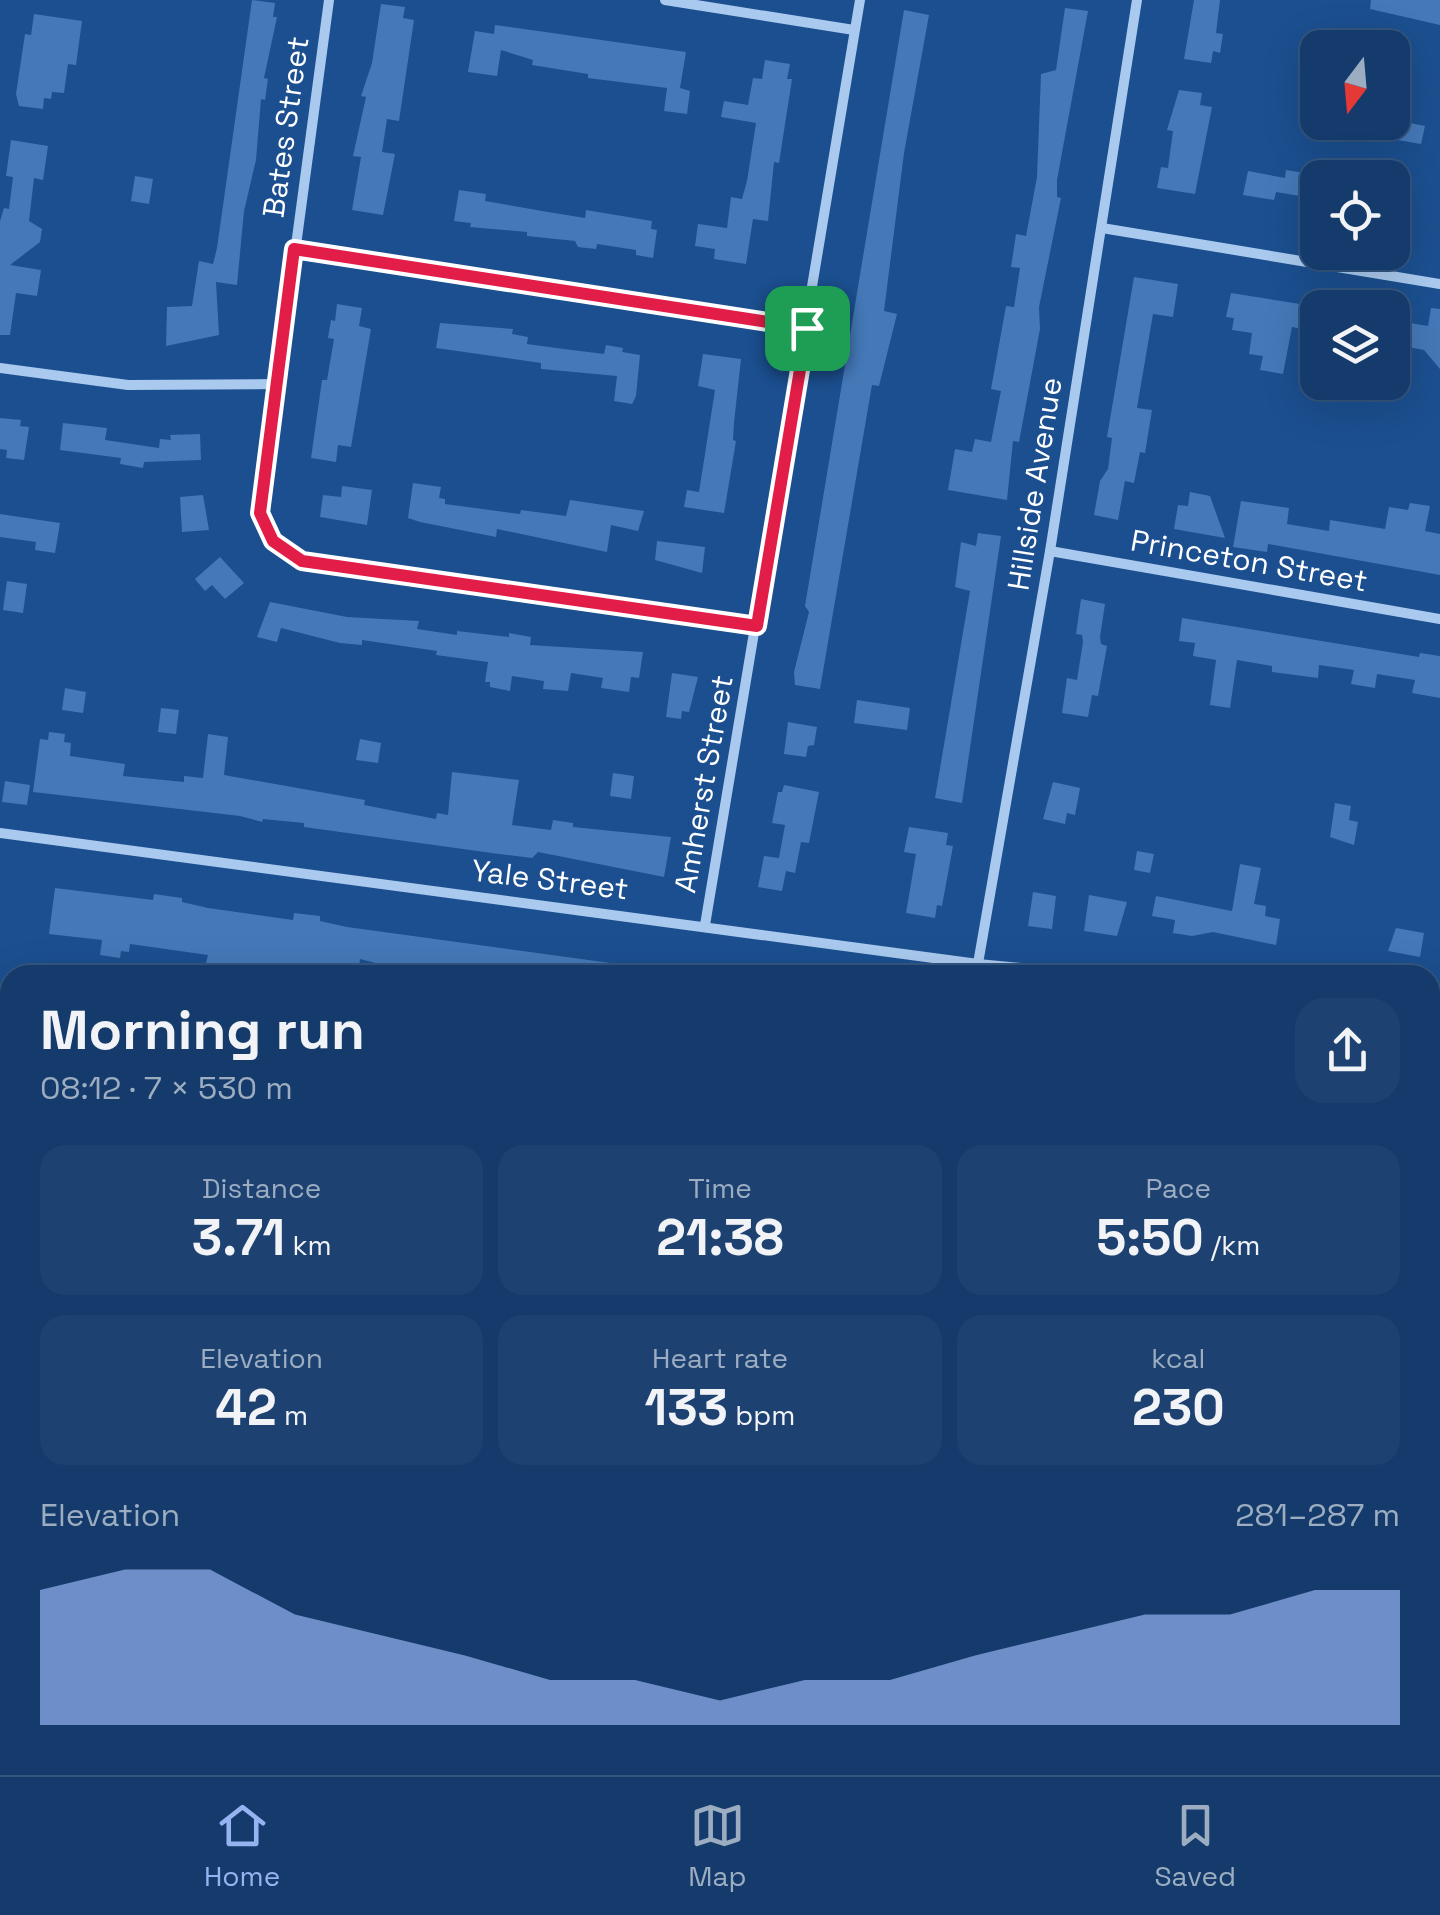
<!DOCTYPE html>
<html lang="en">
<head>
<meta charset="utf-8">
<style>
  body { margin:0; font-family:"Space Grotesk",sans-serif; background:#1d4271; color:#f1f3f6; height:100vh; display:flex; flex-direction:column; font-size:38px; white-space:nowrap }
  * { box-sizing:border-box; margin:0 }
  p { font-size:32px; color:#9dadc1 }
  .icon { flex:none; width:55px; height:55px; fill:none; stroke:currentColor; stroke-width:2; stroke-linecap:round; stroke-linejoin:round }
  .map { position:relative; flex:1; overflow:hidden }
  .sheet { position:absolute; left:0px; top:965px; width:1440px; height:810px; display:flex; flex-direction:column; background:#143b6b; border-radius:30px 30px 0 0; box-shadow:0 10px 40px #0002,0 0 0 2px #33557e }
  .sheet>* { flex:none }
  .needle { width:65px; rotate:196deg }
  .tools { position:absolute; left:1300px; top:30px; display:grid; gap:20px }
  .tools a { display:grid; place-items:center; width:110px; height:110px; border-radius:20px; background:#143b6b; box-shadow:0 10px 40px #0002,0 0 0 2px #33557e; font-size:50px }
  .pin { position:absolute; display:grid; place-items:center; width:85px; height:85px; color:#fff; margin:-42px; border-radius:20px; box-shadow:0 5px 15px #0006 }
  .round { display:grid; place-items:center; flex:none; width:105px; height:105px; border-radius:30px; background:#1d4271 }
  .summary { display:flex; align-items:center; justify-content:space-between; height:170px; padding:0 40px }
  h1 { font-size:55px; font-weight:800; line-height:75px }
  .metrics { display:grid; grid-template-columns:repeat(3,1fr); gap:15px; height:170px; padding:10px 40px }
  .metrics div { display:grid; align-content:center; border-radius:25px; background:#1d4271; text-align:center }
  .metrics b { font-size:50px; font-weight:800 }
  .metrics small { font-size:28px; font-weight:400 }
  .metrics p { font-size:28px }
  .chart { height:280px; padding:20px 40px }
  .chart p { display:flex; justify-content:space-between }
  .chart svg { width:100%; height:180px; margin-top:10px; fill:#95b2f1; opacity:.7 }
  .tabs { display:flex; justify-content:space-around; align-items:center; height:140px; border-top:2px solid #33557e; background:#143b6b; font-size:28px; color:#9dadc1 }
  .tabs a { display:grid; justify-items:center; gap:5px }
  .tabs .current { color:#95b2f1 }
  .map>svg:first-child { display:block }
</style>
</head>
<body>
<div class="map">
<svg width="1440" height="1775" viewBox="0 0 1440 1775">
  <rect width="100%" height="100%" fill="#1b4f8f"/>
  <g fill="#4478b7">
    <path d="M252,0L275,3L273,17H277L264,78L268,79L265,100L261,99L256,160L244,211L237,285L216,282L219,335L166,346L167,307L192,306L199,261L213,264L217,248Z"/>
    <path d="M1194,0H1220L1216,33L1223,34L1220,53L1213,51L1211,63L1184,59Z"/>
    <path d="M1371,0H1440V25L1370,9Z"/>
    <path d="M381,4L405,7L403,18L414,20L399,121L387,119L382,152L395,154L383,215L352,210L361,157L353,156L366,97L361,96L372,63Z"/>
    <path d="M1065,8L1088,11L1057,180V197L1061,198L1039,307L1040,329L1019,442L1013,441L1007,500L948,490L955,449L972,452L975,439L991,442L1001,391L991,389L1006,306L1014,307L1020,268L1011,267L1016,234L1026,236L1037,177L1041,74L1056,70Z"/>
    <path d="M904,10L929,15L904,153L884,311L897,314L879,386L872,385L820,689L795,685L794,672L809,612L805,606Z"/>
    <path d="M34,14L82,21L76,65L68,64L64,93L52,92L51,99L44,98L43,109L19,106L16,94L25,34L31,35Z"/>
    <path d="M495,25L686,52L680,88L690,91L687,114L664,111L667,88L588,78V74L532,65L533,60L501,50L497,76L468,72L475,31L494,34Z"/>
    <path d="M765,60L790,64L787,79H792L779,163L774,162L768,221L753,219L746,264L714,259L715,249L695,246L698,224L727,228L731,197L742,199L747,181L756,123L721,117L724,101L748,105L753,78L762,79Z"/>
    <path d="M1179,90L1202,93L1200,105L1212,107L1195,194L1157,188L1161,167L1168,168L1173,131L1167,130Z"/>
    <path d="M1395,120L1425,126L1421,144L1392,139Z"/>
    <path d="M11,140L48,146L43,180L34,178L29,221L42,229L40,242L10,265L41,270L37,296L16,293L10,335H0V221L4,208L9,209L13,177L6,176Z"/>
    <path d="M1286,170L1318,175V199L1276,192L1274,200L1243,195L1248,171L1285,178Z"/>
    <path d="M135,176L153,179L149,204L131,201Z"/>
    <path d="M459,190L486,194L485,201L548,212L585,218L586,210L652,221L651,229L657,230L653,258L636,255V250L597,244L596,249L578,247L575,241L527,236V232L470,227L471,223L454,221Z"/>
    <path d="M1134,277L1178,284L1173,317L1153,314L1137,408L1152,410L1145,453L1140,452L1134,483L1125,481L1118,520L1094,515L1100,481L1108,469L1112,438L1107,437Z"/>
    <path d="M1231,293L1319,307L1315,331L1292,327L1283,374L1260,370L1263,356L1249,354L1252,333L1232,330L1234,318L1226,317Z"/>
    <path d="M337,304L362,308L359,326L371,329L351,447L338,445L336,462L311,458L322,380H327L334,339L328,338L331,320L335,321Z"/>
    <path d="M1431,308L1440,309V369L1424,350L1392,344V320L1428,326Z"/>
    <path d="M440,323L513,329L512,334L528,337L527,344L564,349L604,354L606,345L623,348L622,352L640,355L636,396L632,404L614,401L617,376L541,369V363L436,348Z"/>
    <path d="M703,354L741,359L734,423L733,440L736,441L724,513L684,507L687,490L699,492L715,390L698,386Z"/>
    <path d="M0,418L21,420L20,426L29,427L24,460L6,458L7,450L0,449Z"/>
    <path d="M63,423L107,428L105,440L159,448L160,439L171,440L170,435L200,434L201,460L144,462L143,468L120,464L121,458L60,450Z"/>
    <path d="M413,483L441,487L439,498L445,499V504L520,514L521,510L566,516L570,500L644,511L638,531L611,525L607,552L497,529L496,537L420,522L408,518Z"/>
    <path d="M342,486L372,490L367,525L320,517L323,495L341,497Z"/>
    <path d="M1190,492L1210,496L1225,538L1174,529L1178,505L1188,506Z"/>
    <path d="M203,495L209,530L182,532L180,497Z"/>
    <path d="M1241,501L1289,508L1287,524L1329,531L1330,520L1385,529L1389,507L1408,510L1410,503L1430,506L1425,531L1440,534V575L1268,544L1267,552L1233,547Z"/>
    <path d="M0,514L60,523L55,553L35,550L36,542L0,537Z"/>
    <path d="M978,533L1001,536L962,803L935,798L970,591L955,587L961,542L976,546Z"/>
    <path d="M657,541L705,547L702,573L655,560Z"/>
    <path d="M220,557L244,583L225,599L212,585L205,591L195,579Z"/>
    <path d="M7,581L27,584L23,613L3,610Z"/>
    <path d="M1081,599L1105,604L1100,637L1101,644L1107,646L1098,696L1092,695L1088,717L1062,713L1067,678L1077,680L1083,642L1082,635L1076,634Z"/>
    <path d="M270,602L347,617L419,621L417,629L457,635V631L509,637V633L531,637L530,645L643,652L639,678L631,677L629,692L601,688L603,678L571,673L568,691L543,689L544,681L512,676L510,691L490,687V682H485L488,662L436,655L437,651L362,640V645L340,643L281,628L277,642L257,637Z"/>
    <path d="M1182,618L1419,657L1420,653L1440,656V698L1412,693L1415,680L1377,674L1375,688L1351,684L1354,670L1319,665L1318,678L1272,672V666L1237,660L1230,708L1210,705L1216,660L1193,656L1195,643L1179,641Z"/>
    <path d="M672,673L698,677L689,712L682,711L681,719L666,717Z"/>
    <path d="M65,688L86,692L83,713L62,710Z"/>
    <path d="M857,700L910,708L907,730L854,723Z"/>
    <path d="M161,708L179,710L176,734L158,732Z"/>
    <path d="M788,722L817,727L814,745L808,746L806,757L784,754Z"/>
    <path d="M49,732L65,734L64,742L71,743L70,756L125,764L123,776L184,782V776L203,778L208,734L228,737L224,775L365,800L364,805L436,819L437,813L448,815L452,772L519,780L512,825L551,830L553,820L573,823V827L671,837L664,877L538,852L532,858L499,854L304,827V823L263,819L262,822L240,816L33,792L40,739L48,740Z"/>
    <path d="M360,739L381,743L378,763L356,760Z"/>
    <path d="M613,773L634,776L631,799L610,796Z"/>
    <path d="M5,781L30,785L27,805L2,802Z"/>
    <path d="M1053,782L1080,788L1075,815L1067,813L1065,824L1043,819Z"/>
    <path d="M784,785L819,792L809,843L801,842L795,873L786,871L782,891L758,887L764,856L779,858L785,825L772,823L778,792H782Z"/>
    <path d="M1335,803L1351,806L1349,820L1358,822L1354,845L1330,837Z"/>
    <path d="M909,827L948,833L946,845L953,846L942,906L937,905L935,918L906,913L916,854L904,852Z"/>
    <path d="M1137,851L1154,854L1150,873L1134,870Z"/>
    <path d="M1240,864L1261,868L1254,904L1266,906L1265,916L1280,919L1276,945L1213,932L1192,936L1173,933L1175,920L1152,916L1156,896L1232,911Z"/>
    <path d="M55,888L153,900L154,894L182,898V902L208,908L293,920L294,913L320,916V921L347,927L625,965L624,975H422L360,959L358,975L269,964L268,971L206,963L208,955L130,944L129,952L121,951L120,958L100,955L102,940L49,934Z"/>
    <path d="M1033,892L1056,896L1052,929L1028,926Z"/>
    <path d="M1089,895L1127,902L1117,936L1084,931Z"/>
    <path d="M1396,928L1424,933L1420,957L1388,951Z"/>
  </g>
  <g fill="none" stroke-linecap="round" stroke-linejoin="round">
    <g stroke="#a9c9ee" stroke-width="10">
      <path d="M329,0L260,513L273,541L302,561L757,626"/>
      <path d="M665,0L854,30"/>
      <path d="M1102,228L1440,284"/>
      <path d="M295,249L807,328"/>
      <path d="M0,368L128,385L275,384"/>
      <path d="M1050,551L1440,619"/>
      <path d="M0,833L978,964L1093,975"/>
      <path d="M705,925L860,0"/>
      <path d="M976,975L1050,551L1137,0"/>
      <path d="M1430,1008L1440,1009"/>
      <path d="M0,1185L10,1186"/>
      <path d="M1430,1338H1440"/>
      <path d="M0,1532L10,1533"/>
      <path d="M1430,1653L1440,1654"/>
      <path d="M118,1775L119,1765"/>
      <path d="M447,1775L448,1765"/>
      <path d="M826,1775L828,1765"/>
      <path d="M1098,1775L1100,1765"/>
      <path d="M1358,1775L1360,1765"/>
    </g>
  </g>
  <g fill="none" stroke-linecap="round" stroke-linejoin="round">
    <defs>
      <path id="route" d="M294,249L807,328L757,626L302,561L273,541L260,513Z"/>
    </defs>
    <use href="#route" stroke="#fff" stroke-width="20"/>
    <use href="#route" stroke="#e11d48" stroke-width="12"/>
  </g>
  <g text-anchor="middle" stroke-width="8" stroke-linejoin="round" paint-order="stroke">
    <g font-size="30" fill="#fff" stroke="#1b4f8f">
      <text transform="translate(286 127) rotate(-82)" y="10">Bates Street</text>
      <text transform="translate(1035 484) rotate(-81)" y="10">Hillside Avenue</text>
      <text transform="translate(1249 561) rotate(10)" y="10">Princeton Street</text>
      <text transform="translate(704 784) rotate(-80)" y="10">Amherst Street</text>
      <text transform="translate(550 880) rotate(7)" y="10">Yale Street</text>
    </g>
  </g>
</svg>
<div class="tools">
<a><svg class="needle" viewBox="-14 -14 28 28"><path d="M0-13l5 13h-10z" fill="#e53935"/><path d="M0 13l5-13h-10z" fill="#9dadc1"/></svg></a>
<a><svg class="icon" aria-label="locate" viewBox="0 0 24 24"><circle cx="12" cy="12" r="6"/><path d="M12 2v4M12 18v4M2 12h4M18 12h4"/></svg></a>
<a><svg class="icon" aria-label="layers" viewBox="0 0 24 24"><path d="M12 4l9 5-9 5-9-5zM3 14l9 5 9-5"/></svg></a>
</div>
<div class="pin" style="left:807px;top:328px;background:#1e9e55"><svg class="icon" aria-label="arrive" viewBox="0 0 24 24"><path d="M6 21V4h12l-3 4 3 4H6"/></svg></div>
<section class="sheet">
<div class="summary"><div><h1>Morning run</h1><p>08:12 · 7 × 530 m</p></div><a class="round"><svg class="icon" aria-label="share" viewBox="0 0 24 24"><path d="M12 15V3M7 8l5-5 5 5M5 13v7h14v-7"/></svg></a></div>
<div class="metrics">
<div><p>Distance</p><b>3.71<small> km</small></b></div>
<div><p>Time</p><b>21:38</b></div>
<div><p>Pace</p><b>5:50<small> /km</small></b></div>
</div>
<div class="metrics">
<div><p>Elevation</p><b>42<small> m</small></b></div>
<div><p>Heart rate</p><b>133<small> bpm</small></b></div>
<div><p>kcal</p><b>230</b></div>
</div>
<div class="chart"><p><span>Elevation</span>281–287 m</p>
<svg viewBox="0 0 160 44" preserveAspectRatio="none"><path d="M0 44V11L10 6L20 6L30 17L40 22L50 27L60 33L70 33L80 38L90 33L100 33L110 27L120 22L130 17L140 17L150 11L160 11V44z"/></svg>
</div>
</section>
</div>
<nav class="tabs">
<a class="current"><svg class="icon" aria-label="home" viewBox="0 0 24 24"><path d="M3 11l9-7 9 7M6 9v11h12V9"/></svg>Home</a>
<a><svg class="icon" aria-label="map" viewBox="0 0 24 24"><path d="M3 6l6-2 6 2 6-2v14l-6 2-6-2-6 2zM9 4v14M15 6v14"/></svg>Map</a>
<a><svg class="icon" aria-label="saved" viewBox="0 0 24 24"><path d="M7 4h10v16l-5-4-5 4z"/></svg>Saved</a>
</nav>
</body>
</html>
